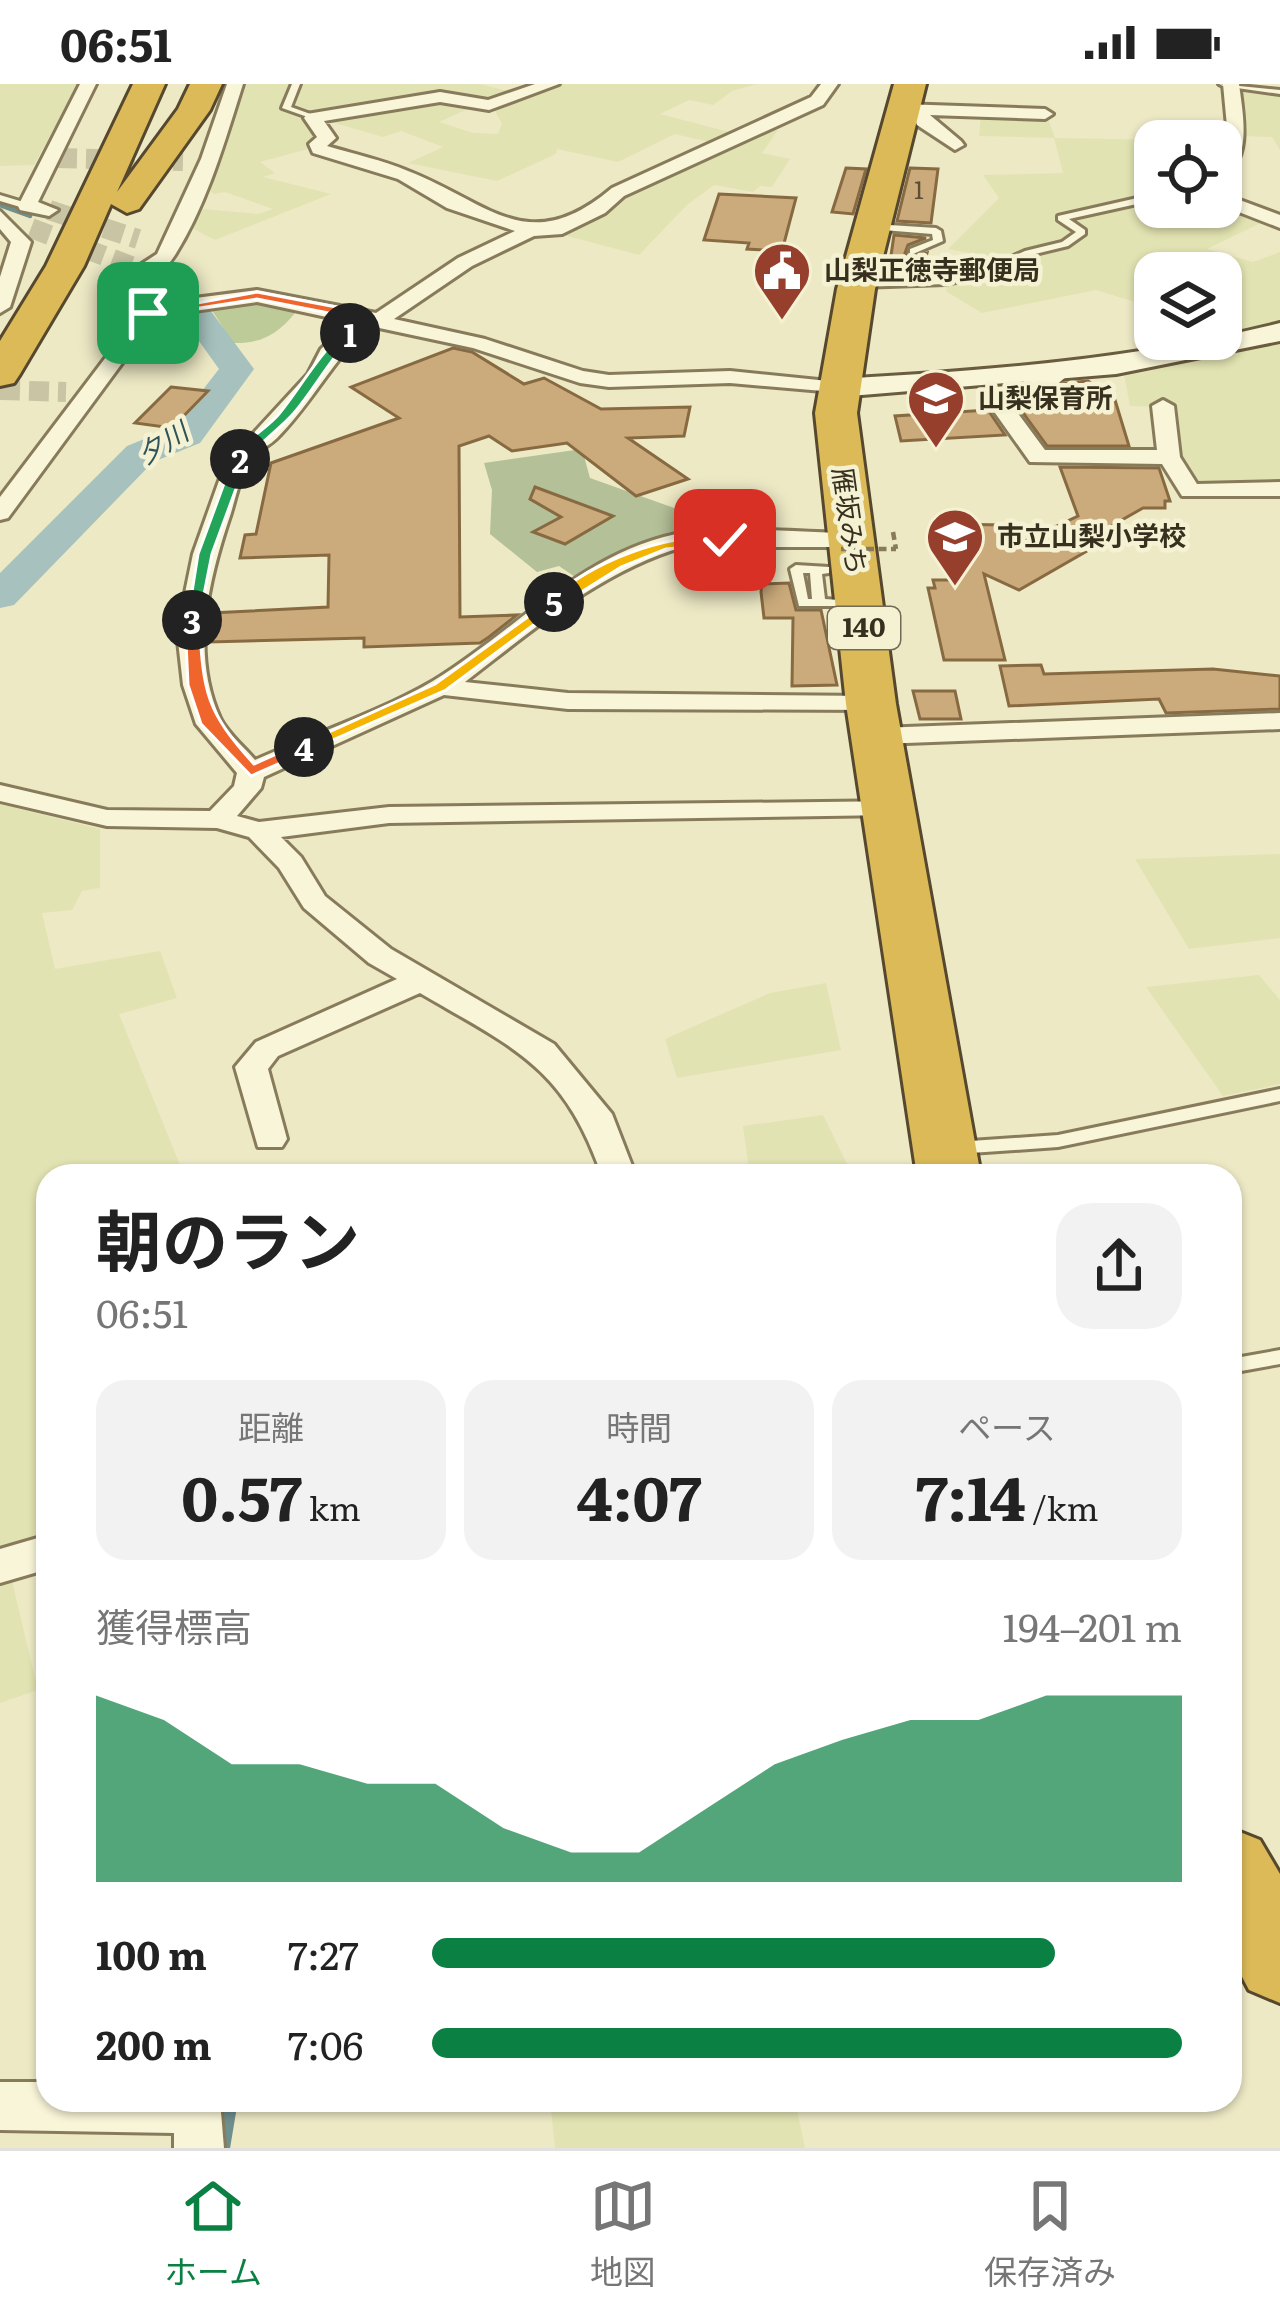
<!DOCTYPE html>
<html lang="ja">
<head>
<meta charset="utf-8">
<style>
  body { margin:0; font-family:Literata,"Noto Sans JP",serif; background:#f2f2f2; color:#222; height:100vh; display:flex; flex-direction:column; font-size:45px; white-space:nowrap }
  * { box-sizing:border-box; margin:0 }
  p { font-size:39px; color:#767676 }
  .icon { flex:none; width:66px; height:66px; fill:none; stroke:currentColor; stroke-width:2; stroke-linecap:round; stroke-linejoin:round }
  .map { position:relative; flex:1; overflow:hidden }
  .side { position:absolute; left:36px; top:1080px; width:1206px; height:948px; display:flex; flex-direction:column; background:#fff; border-radius:36px; box-shadow:0 3px 9px #0004 }
  .side>* { flex:none }
  .buttons { position:absolute; left:1134px; top:36px; display:grid; gap:24px }
  .buttons a { display:grid; place-items:center; width:108px; height:108px; border-radius:24px; background:#fff; box-shadow:0 3px 9px #0004; font-size:60px }
  .pin { position:absolute; display:grid; place-items:center; width:102px; height:102px; color:#fff; margin:-51px; border-radius:24px; box-shadow:0 6px 18px #0006 }
  .km { position:absolute; width:60px; height:60px; margin:-30px; border-radius:50%; background:#222; color:#fff; font-size:33px; line-height:60px; text-align:center }
  .round { display:grid; place-items:center; flex:none; width:126px; height:126px; border-radius:36px; background:#f2f2f2 }
  .summary { display:flex; align-items:center; justify-content:space-between; height:204px; padding:0 60px }
  h1 { font-size:66px; font-weight:700; line-height:90px }
  .metrics { display:grid; grid-template-columns:repeat(3,1fr); gap:18px; height:204px; padding:12px 60px }
  .metrics div { display:grid; align-content:center; border-radius:30px; background:#f2f2f2; text-align:center }
  .metrics b { font-size:60px; font-weight:700 }
  .metrics small { font-size:33px; font-weight:400 }
  .metrics p { font-size:33px }
  .chart { height:336px; padding:24px 60px }
  .chart p { display:flex; justify-content:space-between }
  .chart svg { width:100%; height:216px; margin-top:12px; fill:#0b8043; opacity:.7 }
  ul { padding:0 60px; list-style:none; font-size:39px }
  li { display:grid; grid-template-columns:192px 144px 1fr; align-items:center; height:90px }
  li i { height:30px; border-radius:15px; background:#0b8043 }
  .status { display:flex; justify-content:space-between; align-items:center; height:84px; padding:0 60px; background:#fff; direction:ltr }
  .status svg { height:33px; fill:currentColor }
  .tab-bar { display:flex; justify-content:space-around; align-items:center; height:168px; border-top:3px solid #e0e0e0; background:#fff; font-size:33px; color:#767676 }
  .tab-bar a { display:grid; justify-items:center; gap:6px }
  .tab-bar .active { color:#0b8043 }
  .map>svg:first-child { display:block }
</style>
</head>
<body>
<div class="status"><b>06:51</b><svg viewBox="0 0 49 12"><path d="M0 12V9h3v3zM5 12V6h3v6zM10 12V3h3v9zM15 12V0h3v12zM26 1h20v11H26zM47 4h2v5h-2z"/></svg></div>
<div class="map">
<svg width="1280" height="2064" viewBox="0 0 1280 2064">
  <rect width="100%" height="100%" fill="#ede9c5"/>
  <g fill="#e2e3b2">
    <path d="M0,0H78L34,81L0,82Z"/>
    <path d="M242,0H292L283,25L310,36L320,54L308,65L260,78L275,89L263,93L331,110L215,156L184,140L193,124L258,130L273,125L225,108L214,110L203,101Z"/>
    <path d="M299,0H480L519,10L490,19L443,11L314,32L291,24Z"/>
    <path d="M557,0H757L732,7L713,21L689,16L660,30L733,49L713,59L675,50L618,78L557,65L556,70L497,97L408,79L443,63L401,47L383,53L321,35L437,16L479,20L439,38L473,49L498,50L502,40L493,23Z"/>
    <path d="M1236,5L1280,10V66L1272,53L1243,52Z"/>
    <path d="M981,31L1047,32L1055,54L1174,56L1155,57V123H1183L1202,133L1236,120L1271,134L1207,165L1253,178L1280,168V238L1234,252L1221,247V189H1155V224L1096,206L982,229L947,208L945,197L981,190L1011,177L948,165L999,114L983,91L1063,89L1054,54L979,52Z"/>
    <path d="M765,43L778,46L762,69L790,75L772,103L760,102L753,108L714,101L687,121L639,171L556,149L621,112Z"/>
    <path d="M1280,257V405L1190,407L1163,323L1130,322L1124,290Z"/>
    <path d="M0,720L100,745V804L82,807L72,826L42,829L55,885L160,867L177,914L119,930L184,1091L48,1092V1440L36,1455L0,1466Z"/>
    <path d="M1280,770V854L1189,865L1135,775Z"/>
    <path d="M1259,891L1280,916V1000L1223,1012L1146,903Z"/>
    <path d="M826,899L841,966L677,994L665,955L770,909Z"/>
    <path d="M823,1031L853,1092H750L743,1042Z"/>
    <path d="M11,1493L38,1606L0,1619V1497Z"/>
    <path d="M550,2016H795L805,2064H555Z"/>
  </g>
  <path fill="#bccb98" d="M257,212L302,220C283,246 266,260 233,259L208,220Z"/>
  <path fill="#b4c097" fill-rule="evenodd" d="M582,365L590,394L705,435L682,456L584,499L559,482L537,488L490,450L492,406L484,379ZM581,419L612,432L565,460L535,449Z"/>
  <g fill="none" stroke-linecap="round" stroke-linejoin="round">
    <path stroke="#6d8f8d" stroke-width="4.5" d="M0,121L30,132"/>
    <path stroke="#6d8f8d" stroke-width="12" d="M224,2064L232,2016"/>
    <path fill="#a6c1be" fill-rule="evenodd" d="M167,180L178,183L254,285L200,359L153,378L14,521L0,524V489L127,362L174,343L219,285L151,190Z"/>
  </g>
  <g fill="#cbab7b" stroke="#876a41" stroke-width="3">
    <path d="M846,84L866,85L853,130L832,128Z"/>
    <path d="M910,84L938,85L931,139L897,137Z"/>
    <path d="M719,110L796,114L782,167L747,165L749,159L704,156Z"/>
    <path d="M894,151L926,154L908,161L905,169L912,174L927,169L925,177L931,190L888,192Z"/>
    <path d="M453,264L472,268L524,300L544,294L601,325L690,323L684,352L628,354L688,395L636,412L567,359L512,367L489,352L459,362L460,533L517,531L489,553L480,559L364,563V554L209,558L211,529L328,523L329,471L240,474L245,451L256,450L271,379L399,334L351,303Z"/>
    <path d="M1088,297L1115,316L1129,362H1047L1018,322L1066,299Z"/>
    <path d="M171,303L208,307L172,344L135,339Z"/>
    <path d="M988,326L1005,351L901,357L895,332Z"/>
    <path d="M1060,383L1159,384L1170,417H1165V424H1143L1092,453L1098,456L1089,461L1094,463L1019,506L984,490L1005,576H944L928,504H935L933,496H950L949,491H956L949,440L1004,441L1008,465L1078,432Z"/>
    <path d="M535,403L613,432L565,460L533,448L561,433L530,415Z"/>
    <path d="M789,499L796,526H821L837,601L792,602L793,534H764L761,508L762,500Z"/>
    <path d="M1041,581L1044,590L1213,585L1280,592V625L1166,629L1159,615L1009,622L1000,582Z"/>
    <path d="M913,607H955L961,635H920Z"/>
  </g>
  <g fill="none" stroke-linecap="round" stroke-linejoin="round">
    <g stroke="#c9c4a4" stroke-width="20" stroke-dasharray="20 9" stroke-linecap="butt">
      <path d="M57,74L183,77"/>
      <path d="M49,126L138,155"/>
      <path d="M31,144L144,187"/>
      <path d="M0,306L66,308"/>
    </g>
    <defs>
      <g id="lane">
        <path d="M292,0H300L291,23L316,32V36L282,24Z"/>
        <path d="M1219,0L1280,6V10L1223,2Z"/>
        <path d="M1155,110V116L1069,135L1085,146V150L1068,162L1031,171L981,193L945,200L860,203L855,200L860,197L945,194L978,188L1025,167L1062,158L1076,148L1058,136V132Z"/>
        <path d="M0,111L30,120L32,122L27,125L0,117Z"/>
        <path d="M874,140L936,144L941,147L943,157L913,170L910,169V165L933,156L932,150L871,145L869,143Z"/>
        <path d="M796,481L829,483V489L822,490L825,515L839,516V522H799L790,485ZM803,489H810L812,515H808Z"/>
        <path d="M1280,1005V1017L1058,1063L956,1070L948,1064L956,1058L1058,1051Z"/>
        <path d="M1280,1266V1280L1230,1289V1275Z"/>
      </g>
      <g id="street">
        <path d="M80,0H96L38,118L58,126L49,132L20,126L18,122Z"/>
        <path d="M227,0H243C225,57 207,120 175,171C166,186 147,197 135,212L141,221L257,206L376,229L458,174L515,147L447,124L398,95L313,69L309,60L317,53L304,34L307,30L440,8L488,16L535,0H559L489,26L440,18L324,37L336,54L327,62C354,70 382,76 408,87C490,119 528,175 612,104L811,13L821,0H838L823,21L624,112L605,129L562,150L534,152L472,182L394,235L485,255L583,287L609,291L730,287L838,298L846,299V309L730,299L609,303L580,299L473,264L370,242C333,275 312,319 277,354C268,363 257,366 250,377C240,392 236,412 231,429C209,494 190,568 220,634C227,649 244,663 255,676C313,650 378,629 433,597C514,548 579,471 676,450C723,440 802,449 852,449L864,456L852,463H683C600,487 533,546 465,598L568,609L871,612L880,614L884,620L880,626L568,625L444,611L264,693L261,704L237,732L259,738L389,723L901,717L905,723L891,731L389,739L281,753L301,773L325,812L391,865L554,960L612,1030L636,1092H602C564,982 514,964 420,909L278,972L268,985L287,1055L282,1063H258L235,983L256,958L397,895L369,879L304,824L279,784L249,753L217,744L107,742L0,717V701L107,726L210,727L234,702L237,689L196,640L183,601L177,548L193,470L225,380L308,290L321,265L350,238L257,218L145,234L142,252L8,434L0,436V413L125,248L124,226L115,212L137,183L157,170L201,75Z"/>
        <path d="M1223,0H1239C1243,31 1253,77 1221,95V70L1228,53Z"/>
        <path d="M902,20L1045,25L1053,30L1045,35L930,31L961,57L964,61L955,66L917,41L913,30L896,29V21Z"/>
        <path d="M1221,109L1280,131V144L1221,121Z"/>
        <path d="M0,127L31,158L10,223L0,229V193L11,158L0,145Z"/>
        <path d="M1062,281L1073,287L1055,302L1011,320L1045,366H1157L1152,322L1163,316L1174,322L1180,373L1197,400L1280,398V412H1182L1162,380L1030,378L988,319L998,309Z"/>
        <path d="M1280,629V645L880,660L867,652L880,644Z"/>
        <path d="M48,1451V1485L0,1499V1465Z"/>
        <path d="M0,1998H48V2016H220L224,2064H174V2049L0,2046Z"/>
      </g>
      <path id="secondary" d="M1280,239V257L1116,290L838,313L822,304L838,295C988,287 1136,275 1280,239Z"/>
      <g id="highway">
        <path d="M133,0H165L117,108L178,25L190,0H222L210,26L139,125L127,129L111,120L84,182L20,290L14,299L0,302V257L46,182Z"/>
        <path d="M894,0H926L875,205L857,329L896,620L981,1092H917L846,620L815,329L837,205Z"/>
        <path d="M1230,1744L1260,1756L1280,1790V1919L1249,1906L1230,1870Z"/>
      </g>
    </defs>
    <use href="#lane" stroke="#887b5b" stroke-width="6"/>
    <use href="#street" stroke="#887b5b" stroke-width="6"/>
    <use href="#secondary" stroke="#6a5c3e" stroke-width="6"/>
    <use href="#highway" stroke="#56482f" stroke-width="6"/>
    <path stroke="#887b5b" stroke-width="4.5" stroke-dasharray="8 4.5" stroke-linecap="butt" d="M893,448L896,465"/>
    <use href="#lane" fill="#f8f5d8" fill-rule="evenodd"/>
    <use href="#street" fill="#f8f5d8" fill-rule="evenodd"/>
    <use href="#secondary" fill="#f8f5d8" fill-rule="evenodd"/>
    <use href="#highway" fill="#dbba57" fill-rule="evenodd"/>
    <path stroke="#887b5b" stroke-width="4.5" stroke-dasharray="8 4.5" stroke-linecap="butt" d="M841,465H896"/>
  </g>
  <path fill="#f0652b" stroke="#fff" stroke-width="3" d="M257,208L368,229L374,233L350,252L344,249L359,235L257,215L148,232L143,229Z"/>
  <path fill="#22a559" stroke="#fff" stroke-width="3" d="M350,245L355,251C330,274 316,303 294,329C278,347 259,359 245,377H235C239,359 264,347 278,331C300,305 324,260 350,245Z"/>
  <path fill="#22a559" stroke="#fff" stroke-width="3" d="M240,371L247,375L212,470L199,536L187,539L198,470L233,375Z"/>
  <path fill="#f0652b" stroke="#fff" stroke-width="3" d="M192,531L199,536C204,608 204,625 254,680L299,660H310V666L251,692L201,640L188,601L185,536Z"/>
  <path fill="#f5b400" stroke="#fff" stroke-width="3" d="M554,514L559,522L446,606L310,666L296,663L435,600Z"/>
  <path fill="#f5b400" stroke="#fff" stroke-width="3" d="M725,451L730,459L666,465L621,483L559,522L546,518C596,475 660,452 725,451Z"/>
  <defs>
    <symbol id="civic-pin" viewBox="-11 -11 22 30"><path d="M0 17L-7.5 6A9.5 9.5 0 1 1 7.5 6Z" fill="#963f2c" stroke="#f5f2d4"/><path d="M-.6-6.5H3V-4.5H.6V-3L4-1V1h2V6H-6V1h2V-1L-.6-3ZM-1.2 2.5V6h2.4V2.5Z" fill="#fff"/></symbol>
    <symbol id="school-pin" viewBox="-11 -11 22 30"><path d="M0 17L-7.5 6A9.5 9.5 0 1 1 7.5 6Z" fill="#963f2c" stroke="#f5f2d4"/><path d="M0-5L7-2L0 1L-7-2ZM-4 1L0 2.5L4 1V4Q0 6-4 4Z" fill="#fff"/></symbol>
  </defs>
  <g fill-rule="evenodd">
    <use href="#civic-pin" x="749" y="154" width="66" height="90"/>
    <use href="#school-pin" x="903" y="282" width="66" height="90"/>
    <use href="#school-pin" x="922" y="420" width="66" height="90"/>
  </g>
  <g text-anchor="middle" stroke-width="9" stroke-linejoin="round" paint-order="stroke">
    <g font-size="24" fill="#5d4f36">
      <text x="919" y="115">1</text>
    </g>
    <g font-size="27" font-weight="bold" fill="#38301f" stroke="#f5f2d4" text-anchor="start">
      <text x="824" y="196">山梨正徳寺郵便局</text>
      <text x="978" y="324">山梨保育所</text>
      <text x="997" y="462">市立山梨小学校</text>
    </g>
    <g font-size="27" font-style="italic" fill="#2e5358" stroke="#f5f2d4">
      <text transform="translate(163 360) rotate(-32)" y="9">夕川</text>
    </g>
    <g font-size="27" fill="#38301f" stroke="#f5f2d4">
      <text transform="translate(849 437) rotate(82)" y="9">雁坂みち</text>
    </g>
    <rect fill="#f5f2d4" stroke="#716a55" stroke-width="3" x="828" y="523" width="72" height="42" rx="9"/>
    <g font-size="27" font-weight="bold" fill="#38301f">
      <text x="864" y="553">140</text>
    </g>
  </g>
</svg>
<div class="buttons">
<a><svg class="icon" aria-label="locate" viewBox="0 0 24 24"><circle cx="12" cy="12" r="6"/><path d="M12 2v4M12 18v4M2 12h4M18 12h4"/></svg></a>
<a><svg class="icon" aria-label="layers" viewBox="0 0 24 24"><path d="M12 4l9 5-9 5-9-5zM3 14l9 5 9-5"/></svg></a>
</div>
<div class="pin" style="left:148px;top:229px;background:#1e9e55"><svg class="icon" aria-label="arrive" viewBox="0 0 24 24"><path d="M6 21V4h12l-3 4 3 4H6"/></svg></div>
<div class="pin" style="left:725px;top:456px;background:#d93025"><svg class="icon" aria-label="check" viewBox="0 0 24 24"><path d="M5 12l5 5 9-10"/></svg></div>
<b class="km" style="left:350px;top:249px">1</b>
<b class="km" style="left:240px;top:375px">2</b>
<b class="km" style="left:192px;top:536px">3</b>
<b class="km" style="left:304px;top:663px">4</b>
<b class="km" style="left:554px;top:518px">5</b>
<section class="side">
<div class="summary"><div><h1>朝のラン</h1><p>06:51</p></div><a class="round"><svg class="icon" aria-label="share" viewBox="0 0 24 24"><path d="M12 15V3M7 8l5-5 5 5M5 13v7h14v-7"/></svg></a></div>
<div class="metrics">
<div><p>距離</p><b>0.57<small> km</small></b></div>
<div><p>時間</p><b>4:07</b></div>
<div><p>ペース</p><b>7:14<small> /km</small></b></div>
</div>
<div class="chart"><p><span>獲得標高</span>194–201 m</p>
<svg viewBox="0 0 160 44" preserveAspectRatio="none"><path d="M0 44V6L10 11L20 20L30 20L40 24L50 24L60 33L70 38L80 38L90 29L100 20L110 15L120 11L130 11L140 6L150 6L160 6V44z"/></svg>
</div>
<ul>
<li><b>100 m</b>7:27<i style="width:83%"></i></li>
<li><b>200 m</b>7:06<i style="width:100%"></i></li>
</ul>
</section>
</div>
<nav class="tab-bar">
<a class="active"><svg class="icon" aria-label="home" viewBox="0 0 24 24"><path d="M3 11l9-7 9 7M6 9v11h12V9"/></svg>ホーム</a>
<a><svg class="icon" aria-label="map" viewBox="0 0 24 24"><path d="M3 6l6-2 6 2 6-2v14l-6 2-6-2-6 2zM9 4v14M15 6v14"/></svg>地図</a>
<a><svg class="icon" aria-label="saved" viewBox="0 0 24 24"><path d="M7 4h10v16l-5-4-5 4z"/></svg>保存済み</a>
</nav>
</body>
</html>
